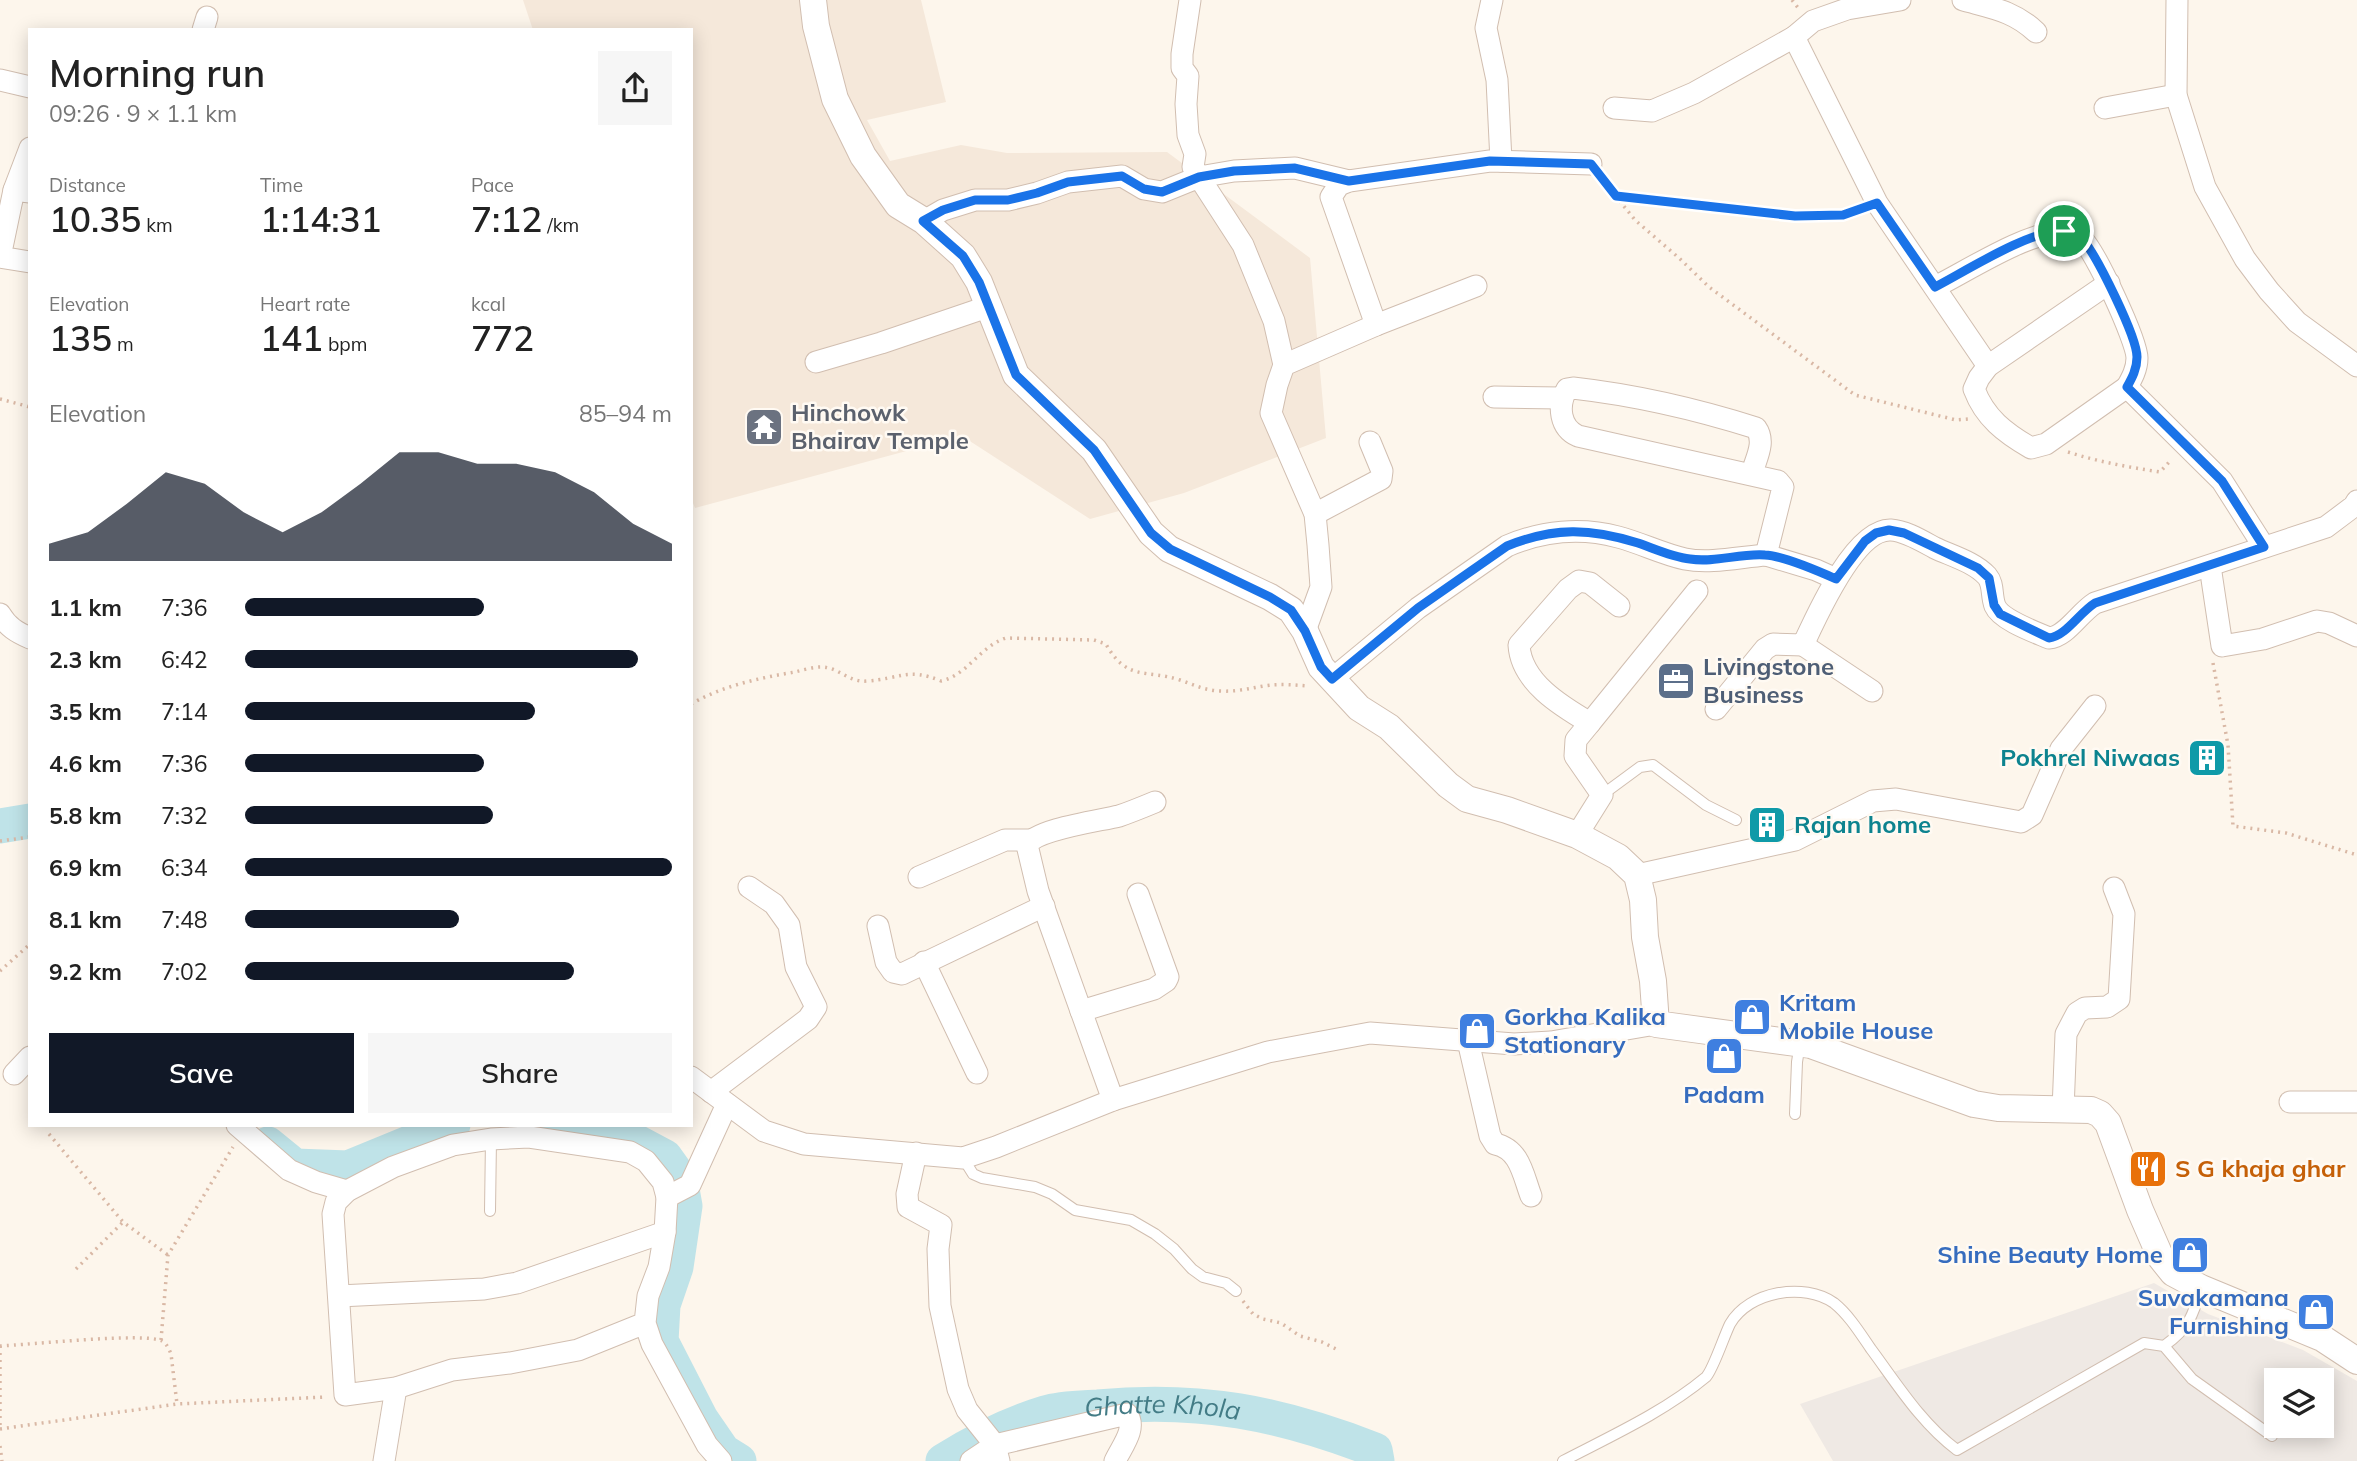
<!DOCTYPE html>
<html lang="en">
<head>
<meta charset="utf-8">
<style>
  body { margin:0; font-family:Mulish,sans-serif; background:#f6f6f6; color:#222; height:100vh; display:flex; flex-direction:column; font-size:26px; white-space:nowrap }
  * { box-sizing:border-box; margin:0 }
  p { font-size:23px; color:#767676 }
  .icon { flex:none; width:38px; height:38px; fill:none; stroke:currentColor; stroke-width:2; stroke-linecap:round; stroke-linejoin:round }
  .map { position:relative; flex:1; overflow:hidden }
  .sheet { position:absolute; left:28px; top:28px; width:665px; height:1099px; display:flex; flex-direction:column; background:#fff; border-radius:0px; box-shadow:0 4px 18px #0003 }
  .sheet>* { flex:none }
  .tools { position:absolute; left:2264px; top:1368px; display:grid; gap:14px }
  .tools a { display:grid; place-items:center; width:70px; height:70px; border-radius:0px; background:#fff; box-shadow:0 4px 18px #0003; font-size:35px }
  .pin { position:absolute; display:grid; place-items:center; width:60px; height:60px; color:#fff; margin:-30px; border:4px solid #fff; border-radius:50%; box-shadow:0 2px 7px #0007 }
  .round { display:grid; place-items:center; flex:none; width:74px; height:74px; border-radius:0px; background:#f6f6f6 }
  .head { display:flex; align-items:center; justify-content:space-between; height:119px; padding:0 21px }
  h1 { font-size:38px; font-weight:600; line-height:52px }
  .stats { display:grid; grid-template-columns:repeat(3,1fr); gap:10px; height:119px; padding:7px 21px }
  .stats div { display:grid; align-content:center }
  .stats b { font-size:35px; font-weight:600 }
  .stats small { font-size:19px; font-weight:400 }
  .stats p { font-size:19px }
  .chart { height:196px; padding:14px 21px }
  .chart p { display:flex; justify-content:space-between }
  .chart svg { width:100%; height:126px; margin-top:7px; fill:#111827; opacity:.7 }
  .cta { display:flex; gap:14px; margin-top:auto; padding:14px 21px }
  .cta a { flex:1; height:80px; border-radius:0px; background:#111827; color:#fff; font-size:28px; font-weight:600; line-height:80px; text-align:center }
  .cta a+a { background:#f6f6f6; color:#222 }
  ul { padding:0 21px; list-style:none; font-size:23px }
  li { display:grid; grid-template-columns:112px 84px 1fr; align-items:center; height:52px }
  li i { height:18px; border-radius:9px; background:#111827 }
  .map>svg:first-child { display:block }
</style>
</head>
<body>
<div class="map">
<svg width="2357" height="1461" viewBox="0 0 2357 1461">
  <rect width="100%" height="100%" fill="#fdf6ec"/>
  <path fill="#f5e8da" d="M523,0H921L946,102L867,120L890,161L961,145L1007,153L1167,152L1310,258L1326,438L1184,493L1090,519L962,436L695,508L691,498V30H533Z"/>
  <path fill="#efe9e4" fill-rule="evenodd" d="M2154,1283L2208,1314L2303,1350L2357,1381V1461H1833L1800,1404ZM2277,1381H2322V1426H2277Z"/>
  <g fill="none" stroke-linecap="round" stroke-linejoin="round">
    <g stroke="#bfe3e8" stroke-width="35">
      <path d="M0,826L30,821"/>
      <path d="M550,1125L635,1141L665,1157L680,1178L685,1206L676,1267L663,1305L661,1341L701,1419L723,1451L739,1461"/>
      <path d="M268,1144L295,1166L348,1168L453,1125"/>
      <path id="s1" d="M943,1461C975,1441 1009,1424 1045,1413C1061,1408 1081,1408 1098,1407C1199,1397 1280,1413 1375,1450L1377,1461"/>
    </g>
    <defs>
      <g id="service">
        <path d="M1602,795L1640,767L1653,765L1706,805L1736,820"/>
        <path d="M1795,1114L1797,1062L1800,1043"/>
        <path d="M963,1158L973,1174L982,1178L1035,1187L1052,1194L1075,1210L1131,1220L1155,1234L1174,1249L1192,1269L1203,1277L1226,1283L1236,1291"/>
        <path d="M490,1211L491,1139"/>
        <path d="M2164,1346C2189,1328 2193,1316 2201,1288"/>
        <path d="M1563,1461C1611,1436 1664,1412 1706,1377C1713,1370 1724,1336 1730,1324C1749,1291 1804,1282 1834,1303C1849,1315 1860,1333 1871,1349C1897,1384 1921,1423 1957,1450L2144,1343L2164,1346L2192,1379L2272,1436"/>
      </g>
      <g id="minor">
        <path d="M1190,0L1182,54V68L1188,76L1186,104L1188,135L1195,154L1193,167L1199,177L1234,171L1295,168L1349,181"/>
        <path d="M1492,0L1486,28L1497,80L1501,161"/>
        <path d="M1963,0C1992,8 2014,11 2036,32"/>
        <path d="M2177,0L2176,95L2205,187L2245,259L2269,291L2297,322L2357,366"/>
        <path d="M203,30L207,17"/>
        <path d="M1794,37L1877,203L1988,366"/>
        <path d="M0,80L30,87"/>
        <path d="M1614,108L1652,111L1694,93L1794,37L1813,21L1847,9L1900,0"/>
        <path d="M2105,108L2176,95"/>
        <path d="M14,190L30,148"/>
        <path d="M30,192L14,190L0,257L30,262"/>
        <path d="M924,221L943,210L975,200H1008L1037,193L1068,182L1122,176L1144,189L1162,192L1199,177L1243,245L1274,321L1284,365"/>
        <path d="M2109,283L1988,366L1979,378L1974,389C1985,418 2005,433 2031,448L2046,444L2127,387"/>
        <path d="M1935,287C1967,271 2027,232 2061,232C2066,231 2077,234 2081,238C2094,248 2137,341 2137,358C2137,369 2132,378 2127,387L2222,481L2264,547"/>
        <path d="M1376,325L1331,197L1339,185L1349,181L1490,161L1591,164"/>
        <path d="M816,362L881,343L987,307"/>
        <path d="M1494,397L1561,398"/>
        <path d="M1752,473C1756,458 1766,442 1756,428C1696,409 1635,395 1573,388L1567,389C1557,406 1560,428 1578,436L1778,481L1783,487L1766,555L1816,570L1836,579"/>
        <path d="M1315,514L1381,479L1382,471L1370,442"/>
        <path d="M2210,566L2222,646L2263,639L2317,621L2329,623L2357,636"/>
        <path d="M0,614C8,627 16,632 30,638"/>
        <path d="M1305,631L1321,587L1318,545L1315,514L1271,413L1277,385L1284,365L1376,325L1476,286"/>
        <path d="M1803,645L1872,691"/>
        <path d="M1332,679L1418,608L1507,546C1542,531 1581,527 1618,537C1641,543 1662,554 1685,559C1710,564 1740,557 1766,555"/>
        <path d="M1716,709L1765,649L1773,644L1803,645C1816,617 1855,528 1891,530C1906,531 1922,541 1935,548C1952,556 1974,562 1987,576C1994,584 1991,596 1995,606C2001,620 2035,632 2049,638C2066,637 2079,613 2095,603L2326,527L2354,506L2357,501"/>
        <path d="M1590,723L1697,591"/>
        <path d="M1577,835L1602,795L1575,756L1576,740L1590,723C1561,706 1521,682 1519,645L1568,589L1579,581L1590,583L1619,606"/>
        <path d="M1637,875L1795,840L1873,801L1896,799L2021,822L2032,815L2061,749L2095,706"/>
        <path d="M919,877L1005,840H1030"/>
        <path d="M878,926L886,962L893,972L902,974L1044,906"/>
        <path d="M924,962L977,1073"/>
        <path d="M1081,1011L1154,989L1166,981L1168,977L1138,894"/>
        <path d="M1468,1041L1490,1136L1495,1144C1520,1149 1523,1175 1531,1196"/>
        <path d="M14,1074L30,1057"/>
        <path d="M691,1077L764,1131L804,1144L963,1158L996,1147L1113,1100L1268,1052L1370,1033L1514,1044L1551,1042L1656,1024"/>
        <path d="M711,1092L808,1019L816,1007L796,967L789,925L774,904L749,887"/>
        <path d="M1113,1100L1038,891L1027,845C1037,829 1099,821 1119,816C1131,812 1143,807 1155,802"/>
        <path d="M2290,1102H2357"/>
        <path d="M2063,1110L2066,1034L2077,1013L2085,1008L2107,1007L2119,999L2124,914L2114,888"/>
        <path d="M237,1125L289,1170L316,1182L347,1191"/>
        <path d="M916,1153L907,1194L908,1207L941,1225L938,1249L940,1306L958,1389L967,1410L995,1445L999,1461"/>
        <path d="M667,1197L690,1185L727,1104"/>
        <path d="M339,1296L484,1289L517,1283L665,1232"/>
        <path d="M645,1323L578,1350L510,1363L452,1370L396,1388L345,1395L333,1214L336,1202L347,1191L393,1167L453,1145L491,1139L529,1137L630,1152L646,1161L663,1182L667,1197L665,1232L659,1267L648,1296L645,1323L652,1344L707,1445L721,1461"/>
        <path d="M384,1461L396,1388"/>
        <path d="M971,1461L995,1445L1127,1414C1137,1429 1122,1446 1115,1461"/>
      </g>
      <path id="tertiary" d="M813,0L816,26L835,99L863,156L898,205L924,221L963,256L979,282L1016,375L1094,450L1151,533L1169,549L1270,597L1291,610L1305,631L1321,667L1359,708L1389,727L1448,785L1467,799L1507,810L1577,835L1618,857L1637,875L1643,900L1645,937L1653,981L1656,1024L1811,1045L1974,1104L1998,1108L2091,1110L2100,1114L2108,1123L2140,1210L2161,1258L2173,1273L2201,1288L2322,1338L2357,1361"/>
    </defs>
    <use href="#service" stroke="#d1beb0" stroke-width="12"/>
    <use href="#minor" stroke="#d1beb0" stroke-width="23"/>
    <use href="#tertiary" stroke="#d1beb0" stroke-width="28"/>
    <g stroke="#d9b8a5" stroke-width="3.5" stroke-dasharray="2 5" stroke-linecap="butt">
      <path d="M1792,0L1799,9"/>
      <path d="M1602,179L1635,220L1679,258L1709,287L1855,395L1956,420L1968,419"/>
      <path d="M1616,196L1795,216L1843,215L1859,209"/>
      <path d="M0,399L30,407"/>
      <path d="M2068,452C2099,462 2128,467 2160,472L2171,460"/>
      <path d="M2213,663L2228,745L2233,826L2286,833L2357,855"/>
      <path d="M691,704C722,686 759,678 795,672C803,670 813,667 821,667C839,667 849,683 867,681C899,679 908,667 941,681C968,675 980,646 1006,638L1094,640L1106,644C1127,682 1147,669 1180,680C1194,685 1207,691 1222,691C1239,692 1254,687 1271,685C1283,684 1296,685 1309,686"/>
      <path d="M0,841L30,837"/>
      <path d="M0,971L30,944"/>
      <path d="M49,1134L123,1222L168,1255"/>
      <path d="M76,1269L123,1222"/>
      <path d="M1243,1301L1253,1314L1263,1319L1281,1323L1300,1336L1322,1342L1340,1351"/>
      <path d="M161,1340L168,1255L233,1147"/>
      <path d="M0,1346C26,1345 146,1332 162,1341C167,1344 169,1349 171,1354L177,1404"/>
      <path d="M0,1425V1346"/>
      <path d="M0,1429L177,1404L325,1397"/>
      <path d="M0,1446L2,1461"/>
    </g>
    <use href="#service" stroke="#fff" stroke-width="10"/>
    <use href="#minor" stroke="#fff" stroke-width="21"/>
    <use href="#tertiary" stroke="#fff" stroke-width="26"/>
  </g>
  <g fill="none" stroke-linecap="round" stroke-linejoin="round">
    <defs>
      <path id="route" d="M1490,161L1591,164L1616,196L1795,216L1843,215L1877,203L1935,287C1964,272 2032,229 2063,231C2069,232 2079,236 2083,240C2097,256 2137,337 2137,357C2137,369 2132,378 2127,387L2222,481L2264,547L2095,603C2079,613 2066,636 2049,638L2000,614L1994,605L1989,578L1978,568L1904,533L1889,530L1876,533L1865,541L1836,579C1818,571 1784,556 1765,555C1740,553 1715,563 1690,559C1672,557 1655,549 1638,543C1590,528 1554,527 1507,546L1418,608L1332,679L1321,667L1305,631L1291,610L1270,597L1170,549L1151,533L1094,450L1016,375L979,282L963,256L923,221L943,210L975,200H1008L1037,193L1068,182L1122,176L1144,189L1162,192L1199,177L1234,171L1295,168L1349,181Z"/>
    </defs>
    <use href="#route" stroke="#fff" stroke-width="14"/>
    <use href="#route" stroke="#1a73e8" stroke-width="9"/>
  </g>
  <defs>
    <symbol id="temple-square" viewBox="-11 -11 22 22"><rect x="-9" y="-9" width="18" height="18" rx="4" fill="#6b7280" stroke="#fffaf3"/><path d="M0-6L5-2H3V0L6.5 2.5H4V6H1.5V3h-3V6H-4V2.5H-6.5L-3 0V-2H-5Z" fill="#fff"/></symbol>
    <symbol id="office-square" viewBox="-11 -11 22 22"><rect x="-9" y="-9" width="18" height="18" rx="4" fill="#5c6f8a" stroke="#fffaf3"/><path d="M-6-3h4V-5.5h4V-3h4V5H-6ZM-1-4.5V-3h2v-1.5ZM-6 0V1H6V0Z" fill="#fff"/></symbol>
    <symbol id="building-square" viewBox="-11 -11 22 22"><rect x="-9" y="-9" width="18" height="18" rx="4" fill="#0f9aa8" stroke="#fffaf3"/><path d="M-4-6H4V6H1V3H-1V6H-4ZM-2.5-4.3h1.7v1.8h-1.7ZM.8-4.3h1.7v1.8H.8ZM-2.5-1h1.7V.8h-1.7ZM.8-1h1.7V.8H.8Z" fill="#fff"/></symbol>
    <symbol id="shop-square" viewBox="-11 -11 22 22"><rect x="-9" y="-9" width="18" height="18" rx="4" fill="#3f7fe0" stroke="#fffaf3"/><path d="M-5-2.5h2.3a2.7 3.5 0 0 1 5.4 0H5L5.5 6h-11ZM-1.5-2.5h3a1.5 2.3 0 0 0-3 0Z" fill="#fff"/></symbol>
    <symbol id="restaurant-square" viewBox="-11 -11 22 22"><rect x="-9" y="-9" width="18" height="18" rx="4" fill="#e8710a" stroke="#fffaf3"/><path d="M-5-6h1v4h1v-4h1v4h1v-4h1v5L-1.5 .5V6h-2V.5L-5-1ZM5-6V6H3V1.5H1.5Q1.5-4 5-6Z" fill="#fff"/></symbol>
  </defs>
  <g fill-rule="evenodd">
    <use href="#temple-square" x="742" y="405" width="44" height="44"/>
    <use href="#office-square" x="1654" y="659" width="44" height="44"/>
    <use href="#building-square" x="2185" y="736" width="44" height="44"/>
    <use href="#building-square" x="1745" y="803" width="44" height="44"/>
    <use href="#shop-square" x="1730" y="995" width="44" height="44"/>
    <use href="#shop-square" x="1455" y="1009" width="44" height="44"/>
    <use href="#shop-square" x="1702" y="1034" width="44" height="44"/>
    <use href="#restaurant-square" x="2126" y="1147" width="44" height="44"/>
    <use href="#shop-square" x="2168" y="1233" width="44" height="44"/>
    <use href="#shop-square" x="2294" y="1290" width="44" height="44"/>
  </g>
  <g text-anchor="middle" stroke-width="5" stroke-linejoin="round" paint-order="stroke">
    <g font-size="24" font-weight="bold" fill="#5b616d" stroke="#fffaf3" text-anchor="start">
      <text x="791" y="421">Hinchowk<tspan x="791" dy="28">Bhairav Temple</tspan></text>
    </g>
    <g font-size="24" font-weight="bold" fill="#4e5e75" stroke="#fffaf3" text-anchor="start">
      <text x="1703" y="675">Livingstone<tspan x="1703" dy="28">Business</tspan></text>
    </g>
    <g font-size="24" font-weight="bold" fill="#0d838f" stroke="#fffaf3" text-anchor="end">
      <text x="2180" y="766">Pokhrel Niwaas</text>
      <text x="1794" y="833" text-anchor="start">Rajan home</text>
    </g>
    <g font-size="24" font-weight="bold" fill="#366cbe" stroke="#fffaf3" text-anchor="start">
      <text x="1779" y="1011">Kritam<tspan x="1779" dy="28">Mobile House</tspan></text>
      <text x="1504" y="1025">Gorkha Kalika<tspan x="1504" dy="28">Stationary</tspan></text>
      <text x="1724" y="1103" text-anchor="middle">Padam</text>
      <text x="2163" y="1263" text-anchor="end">Shine Beauty Home</text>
      <text x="2289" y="1306" text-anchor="end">Suvakamana<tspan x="2289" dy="28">Furnishing</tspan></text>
    </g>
    <g font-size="24" font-weight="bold" fill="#c56008" stroke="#fffaf3" text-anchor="start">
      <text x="2175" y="1177">S G khaja ghar</text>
    </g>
    <g font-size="26" font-style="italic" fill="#437c86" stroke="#fffaf3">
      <text dy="9" stroke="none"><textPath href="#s1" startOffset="231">Ghatte Khola</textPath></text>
    </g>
  </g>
</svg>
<div class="tools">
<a><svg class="icon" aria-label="layers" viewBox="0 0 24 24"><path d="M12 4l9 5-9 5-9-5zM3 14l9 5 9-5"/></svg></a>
</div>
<div class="pin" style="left:2064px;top:231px;background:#1e9e55"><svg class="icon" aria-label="arrive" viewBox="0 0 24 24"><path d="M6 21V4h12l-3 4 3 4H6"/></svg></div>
<section class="sheet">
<div class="head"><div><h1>Morning run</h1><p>09:26 · 9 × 1.1 km</p></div><a class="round"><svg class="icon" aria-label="share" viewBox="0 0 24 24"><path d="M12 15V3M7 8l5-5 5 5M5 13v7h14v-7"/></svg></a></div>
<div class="stats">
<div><p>Distance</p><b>10.35<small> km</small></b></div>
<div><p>Time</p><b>1:14:31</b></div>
<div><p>Pace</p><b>7:12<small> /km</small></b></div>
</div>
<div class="stats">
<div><p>Elevation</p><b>135<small> m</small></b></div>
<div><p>Heart rate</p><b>141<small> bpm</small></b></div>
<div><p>kcal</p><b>772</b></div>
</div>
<div class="chart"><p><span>Elevation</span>85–94 m</p>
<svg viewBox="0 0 160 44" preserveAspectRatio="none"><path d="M0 44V38L10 34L20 24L30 13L40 17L50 27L60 34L70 27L80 17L90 6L100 6L110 10L120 10L130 13L140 20L150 31L160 38V44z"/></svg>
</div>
<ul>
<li><b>1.1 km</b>7:36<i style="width:56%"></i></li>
<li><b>2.3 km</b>6:42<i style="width:92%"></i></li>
<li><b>3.5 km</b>7:14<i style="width:68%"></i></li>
<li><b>4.6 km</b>7:36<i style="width:56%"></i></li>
<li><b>5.8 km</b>7:32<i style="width:58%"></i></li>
<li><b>6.9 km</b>6:34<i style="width:100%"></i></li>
<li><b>8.1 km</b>7:48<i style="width:50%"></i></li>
<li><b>9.2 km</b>7:02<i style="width:77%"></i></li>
</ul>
<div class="cta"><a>Save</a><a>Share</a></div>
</section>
</div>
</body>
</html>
